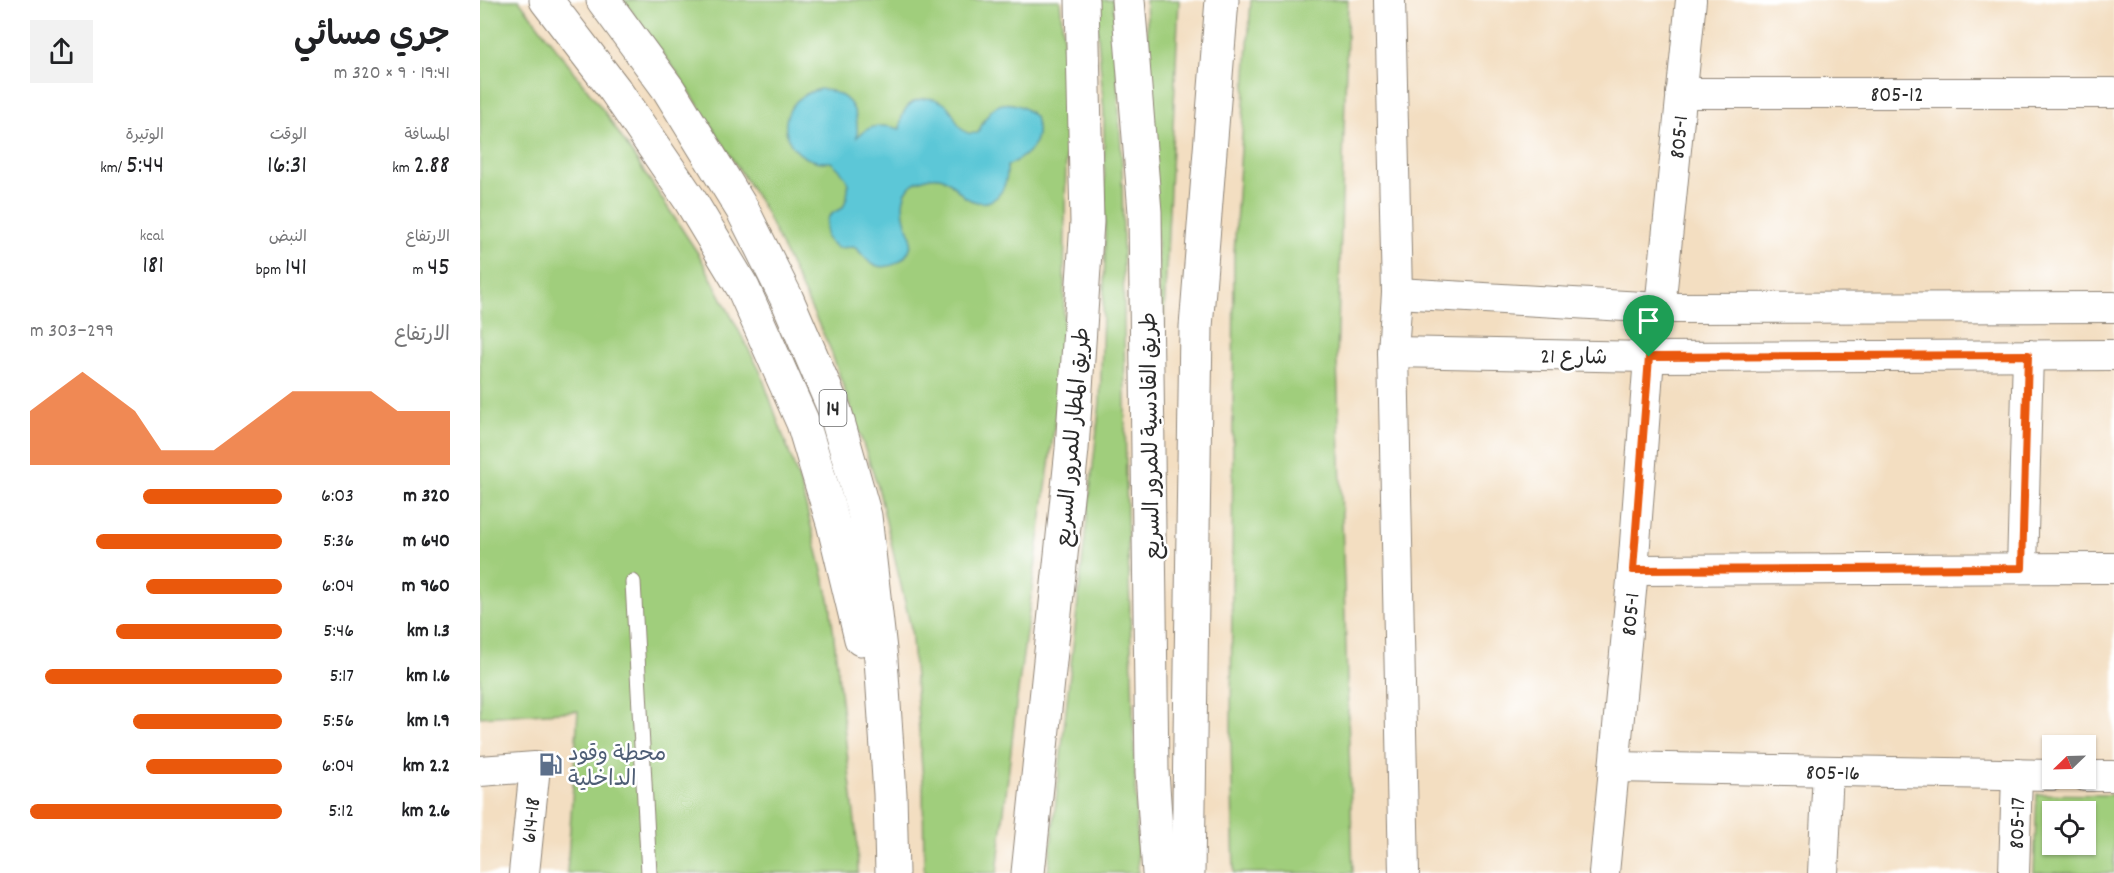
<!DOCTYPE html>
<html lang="ar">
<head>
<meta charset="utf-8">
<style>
  body { margin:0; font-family:Dekko,"Playpen Sans Arabic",sans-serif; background:#f2f2f2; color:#202124; direction:rtl; height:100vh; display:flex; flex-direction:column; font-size:22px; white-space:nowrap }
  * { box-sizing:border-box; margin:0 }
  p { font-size:20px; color:#757577 }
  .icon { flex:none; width:33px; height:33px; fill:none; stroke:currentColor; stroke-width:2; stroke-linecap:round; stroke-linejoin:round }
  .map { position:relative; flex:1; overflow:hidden; direction:ltr }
  .details { display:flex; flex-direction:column; background:#fff; width:480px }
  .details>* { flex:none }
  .needle { width:39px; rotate:247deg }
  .tools { position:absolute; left:1562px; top:735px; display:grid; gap:12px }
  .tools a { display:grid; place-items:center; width:54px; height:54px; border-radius:0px; background:#fff; box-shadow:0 2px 4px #0004; font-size:30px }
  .pin { position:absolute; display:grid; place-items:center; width:51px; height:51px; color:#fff; margin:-62px -26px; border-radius:50% 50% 50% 0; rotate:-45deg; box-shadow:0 0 6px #0007 }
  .pin .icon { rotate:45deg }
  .round { display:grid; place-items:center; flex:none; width:63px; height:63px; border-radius:0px; background:#f2f2f2 }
  .head { display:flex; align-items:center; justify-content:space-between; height:102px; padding:0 30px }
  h1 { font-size:33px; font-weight:600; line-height:45px }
  .stats { display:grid; grid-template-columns:repeat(3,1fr); gap:9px; height:102px; padding:6px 30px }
  .stats div { display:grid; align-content:center }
  .stats b { font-size:26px; font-weight:600 }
  .stats small { font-size:16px; font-weight:400 }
  .stats p { font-size:16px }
  .chart { height:168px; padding:12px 30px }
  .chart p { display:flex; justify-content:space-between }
  .chart svg { width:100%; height:108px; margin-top:6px; fill:#ea580c; opacity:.7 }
  ul { padding:0 30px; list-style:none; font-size:20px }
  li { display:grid; grid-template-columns:96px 72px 1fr; align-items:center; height:45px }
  li i { height:15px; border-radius:8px; background:#ea580c }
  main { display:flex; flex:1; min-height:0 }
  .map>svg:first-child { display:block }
</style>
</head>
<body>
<main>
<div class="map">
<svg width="1634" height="873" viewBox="0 0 1634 873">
  <rect width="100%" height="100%" fill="#fff"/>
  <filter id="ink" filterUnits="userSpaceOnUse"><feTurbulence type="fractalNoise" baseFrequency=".0167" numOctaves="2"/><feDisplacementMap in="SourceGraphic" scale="12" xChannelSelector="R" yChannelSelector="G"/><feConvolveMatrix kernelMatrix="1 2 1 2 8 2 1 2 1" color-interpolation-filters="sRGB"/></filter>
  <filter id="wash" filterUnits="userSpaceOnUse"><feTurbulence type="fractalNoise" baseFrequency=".008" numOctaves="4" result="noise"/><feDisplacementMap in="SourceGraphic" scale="24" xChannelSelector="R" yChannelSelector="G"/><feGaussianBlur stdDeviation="1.35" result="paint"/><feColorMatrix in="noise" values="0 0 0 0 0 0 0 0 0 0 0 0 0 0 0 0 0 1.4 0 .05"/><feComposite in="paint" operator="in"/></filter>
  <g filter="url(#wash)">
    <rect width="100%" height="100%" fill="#f3dec1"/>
    <g fill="#a0ce7b" stroke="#667c53" stroke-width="1.5" fill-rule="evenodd">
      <path d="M0,0H39L126,114L219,255L280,371L321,486L350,603L377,840L378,873H87L98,711L0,717Z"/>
      <path d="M143,0H580L587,77L583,363L536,706L517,873H444L443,781L431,628L398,487L350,348L283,207L199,75Z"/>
      <path d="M615,0H633L642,167L646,480L658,873H568L620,402L625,256L624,111Z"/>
      <path d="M666,0H699L682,358Z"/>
      <path d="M771,0H868L857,360L873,873H754L751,743L754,253Z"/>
      <path d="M1557,794L1634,795V873H1554ZM1572,812H1605V844H1572Z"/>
    </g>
    <path fill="#5cc7d7" stroke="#447981" stroke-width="1.5" d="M340,89C370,93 379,109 377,137C390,124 402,124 420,129C421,118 423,107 435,101C448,95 464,99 472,112C476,119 477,126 484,131C489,135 492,133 498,133C501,127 503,121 507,116C519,96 542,103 555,117C563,143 549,155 527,166C528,183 520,206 497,202C472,198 474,165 438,181C421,188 421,208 426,224C428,228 431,233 431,237C434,256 412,272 394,265C385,261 382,252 374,247L357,248L346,238C346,220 345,215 363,208C372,186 370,177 351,162C298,165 288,101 340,89Z"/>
  </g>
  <g filter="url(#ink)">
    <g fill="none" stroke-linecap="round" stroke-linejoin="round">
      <defs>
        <path id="lane" d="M153,582L169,873"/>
        <g id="street">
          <path d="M910,0L917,293L913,352L924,873"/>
          <path id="s1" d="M1201,93H1634"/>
          <path d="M917,293L1180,308L1634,307"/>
          <path id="s2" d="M1180,308L1211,0"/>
          <path d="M913,352L1169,357L1634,355"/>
          <path d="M1542,568L1548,355"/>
          <path d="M1153,570L1634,568"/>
          <path id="s3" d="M1134,767L1572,775"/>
          <path d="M0,771L55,767L44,873"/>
          <path d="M1605,776H1634"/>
          <path id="s4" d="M1124,873L1153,570L1169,357"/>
          <path d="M1343,873L1348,771"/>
          <path id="s5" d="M1534,873L1537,774"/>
        </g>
        <g id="highway">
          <path d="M66,0L135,90L210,200L263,288L323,423L353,523L381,639"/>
          <path d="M123,0L189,90L262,209L306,297L355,411L385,516L401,659L410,794L412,873"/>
          <path d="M648,0L665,212L672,772L679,873"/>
          <path d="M548,873L592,449L607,222L602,0"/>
          <path d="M708,873L716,327L742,0"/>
        </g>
      </defs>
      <use href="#lane" stroke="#8f8476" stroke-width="17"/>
      <use href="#street" stroke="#8f8476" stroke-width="32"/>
      <use href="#highway" stroke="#8f8476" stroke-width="35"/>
      <use href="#lane" stroke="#fff" stroke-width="15"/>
      <use href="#street" stroke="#fff" stroke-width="30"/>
      <use href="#highway" stroke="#fff" stroke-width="33"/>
    </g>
  </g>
  <g fill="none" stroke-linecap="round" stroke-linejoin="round" filter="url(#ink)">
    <defs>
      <path id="route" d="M1548,355L1542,568L1153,570L1169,357Z"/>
    </defs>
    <use href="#route" stroke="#fff" stroke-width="12"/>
    <use href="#route" stroke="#ea580c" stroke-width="8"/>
  </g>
  <defs>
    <symbol id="fuel-bare" viewBox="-9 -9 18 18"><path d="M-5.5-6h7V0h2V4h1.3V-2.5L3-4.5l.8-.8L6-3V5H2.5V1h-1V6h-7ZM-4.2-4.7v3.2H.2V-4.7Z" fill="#5c6f8a" stroke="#fff" stroke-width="2.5" paint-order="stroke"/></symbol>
  </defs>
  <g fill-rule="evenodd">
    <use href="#fuel-bare" x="54" y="748" width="33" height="33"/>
  </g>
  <g text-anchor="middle" stroke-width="5" stroke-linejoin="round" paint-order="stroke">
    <rect fill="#fff" stroke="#6b6b6b" stroke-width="1.5" x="339.5" y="390" width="27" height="36" rx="4.5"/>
    <g font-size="21" font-weight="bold" fill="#2b2b2b">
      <text x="353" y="415">14</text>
    </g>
    <g font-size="22" fill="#2b2b2b" stroke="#fff">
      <text dy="8" stroke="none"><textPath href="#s1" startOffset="216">805-12</textPath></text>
      <text dy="8" stroke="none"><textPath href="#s2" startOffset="172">805-1</textPath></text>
      <text transform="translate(1094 355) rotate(1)" y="8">شارع 21</text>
      <text transform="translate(669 436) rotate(-91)" y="8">طريق القادسية للمرور السريع</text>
      <text transform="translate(591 437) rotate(-85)" y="8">طريق المطار للمرور السريع</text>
      <text dy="8" stroke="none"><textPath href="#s4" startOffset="260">805-1</textPath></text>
      <text dy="8" stroke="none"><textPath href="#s3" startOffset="219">805-16</textPath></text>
      <text transform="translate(49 820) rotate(-84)" y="8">614-18</text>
      <text dy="8" stroke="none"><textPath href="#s5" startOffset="50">805-17</textPath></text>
    </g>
    <g font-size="22" fill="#4e5e75" stroke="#fff" text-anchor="start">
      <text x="88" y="760">محطة وقود<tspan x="88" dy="25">الداخلية</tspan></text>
    </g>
  </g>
</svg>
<div class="tools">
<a><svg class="needle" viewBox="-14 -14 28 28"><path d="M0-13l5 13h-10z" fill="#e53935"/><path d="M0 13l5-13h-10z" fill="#757577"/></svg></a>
<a><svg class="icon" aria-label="locate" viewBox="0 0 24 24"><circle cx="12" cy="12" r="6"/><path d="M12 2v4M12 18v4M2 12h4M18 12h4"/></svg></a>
</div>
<div class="pin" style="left:1169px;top:357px;background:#1e9e55"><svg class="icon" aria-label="arrive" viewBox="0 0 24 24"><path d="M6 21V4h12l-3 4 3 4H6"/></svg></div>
</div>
<section class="details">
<div class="head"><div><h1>جري مسائي</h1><p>19:41 · 9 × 320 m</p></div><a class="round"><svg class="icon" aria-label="share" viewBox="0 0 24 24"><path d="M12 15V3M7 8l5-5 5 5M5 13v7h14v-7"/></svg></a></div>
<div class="stats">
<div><p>المسافة</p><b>2.88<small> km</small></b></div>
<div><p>الوقت</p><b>16:31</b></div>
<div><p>الوتيرة</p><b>5:44<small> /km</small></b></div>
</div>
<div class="stats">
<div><p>الارتفاع</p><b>45<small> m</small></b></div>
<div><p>النبض</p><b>141<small> bpm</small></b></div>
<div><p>kcal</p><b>181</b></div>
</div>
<div class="chart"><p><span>الارتفاع</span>299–303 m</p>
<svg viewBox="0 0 160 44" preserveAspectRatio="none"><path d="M0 44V22L10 14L20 6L30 14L40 22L50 38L60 38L70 38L80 30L90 22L100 14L110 14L120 14L130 14L140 22L150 22L160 22V44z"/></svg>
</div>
<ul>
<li><b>320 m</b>6:03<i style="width:55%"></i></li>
<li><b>640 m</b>5:36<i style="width:74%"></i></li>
<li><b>960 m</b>6:04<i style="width:54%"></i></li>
<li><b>1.3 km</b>5:46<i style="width:66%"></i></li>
<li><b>1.6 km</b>5:17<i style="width:94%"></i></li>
<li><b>1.9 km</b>5:56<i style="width:59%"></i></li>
<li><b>2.2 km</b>6:04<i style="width:54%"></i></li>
<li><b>2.6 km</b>5:12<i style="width:100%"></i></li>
</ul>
</section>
</main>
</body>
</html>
